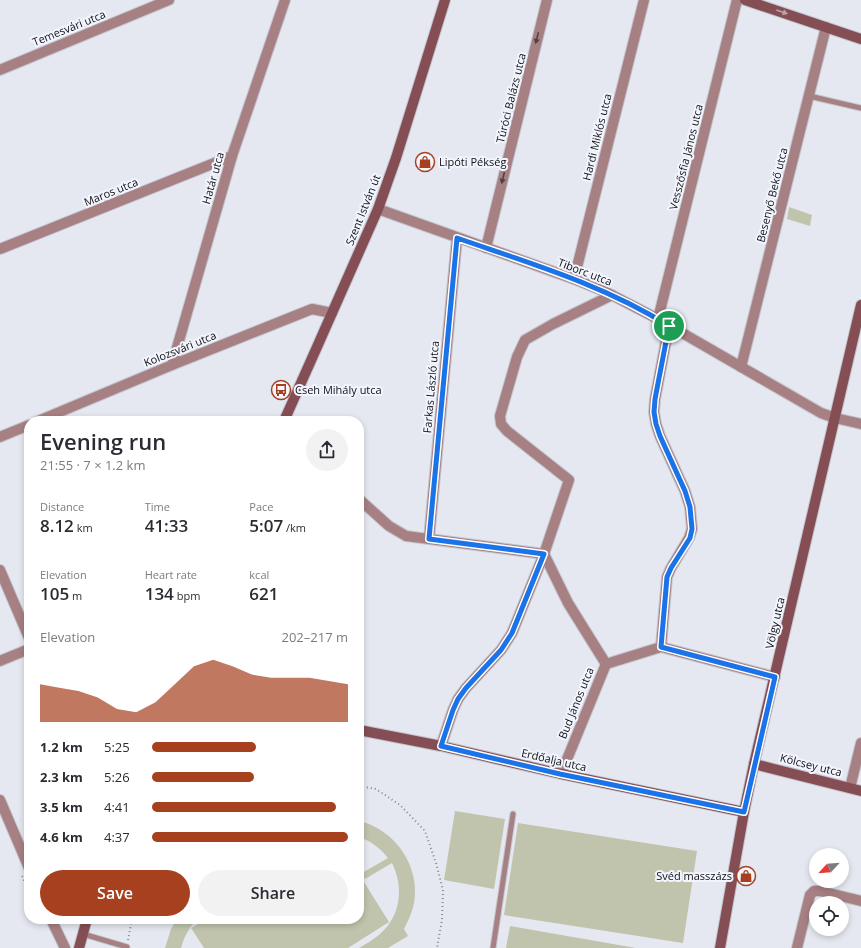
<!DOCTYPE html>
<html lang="en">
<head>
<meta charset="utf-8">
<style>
  body { margin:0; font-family:"Open Sans",sans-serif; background:#f2f2f3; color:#2b2b33; height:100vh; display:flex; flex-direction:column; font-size:15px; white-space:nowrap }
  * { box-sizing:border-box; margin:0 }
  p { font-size:13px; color:#7c7c81 }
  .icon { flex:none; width:22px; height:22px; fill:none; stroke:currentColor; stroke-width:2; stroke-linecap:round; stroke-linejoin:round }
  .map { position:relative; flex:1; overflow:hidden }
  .panel { position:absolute; left:24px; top:416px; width:340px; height:508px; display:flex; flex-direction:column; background:#fff; border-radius:16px; box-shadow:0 2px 6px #0003 }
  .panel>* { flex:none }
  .needle { width:26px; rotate:244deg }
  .controls { position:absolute; left:809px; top:848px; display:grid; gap:8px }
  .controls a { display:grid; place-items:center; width:40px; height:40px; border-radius:50%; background:#fff; box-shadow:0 2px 6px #0003; font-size:20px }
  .pin { position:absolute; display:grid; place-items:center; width:34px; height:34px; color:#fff; margin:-17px; border:2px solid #fff; border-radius:50%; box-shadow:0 1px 4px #0007 }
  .round { display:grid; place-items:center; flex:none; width:42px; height:42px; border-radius:21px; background:#f2f2f3 }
  .headline { display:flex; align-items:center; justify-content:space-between; height:68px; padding:0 16px }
  h1 { font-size:22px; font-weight:600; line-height:30px }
  .figures { display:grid; grid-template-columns:repeat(3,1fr); gap:6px; height:68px; padding:4px 16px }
  .figures div { display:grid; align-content:center }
  .figures b { font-size:17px; font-weight:600 }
  .figures small { font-size:11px; font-weight:400 }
  .figures p { font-size:11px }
  .chart { height:112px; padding:8px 16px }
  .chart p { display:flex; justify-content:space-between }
  .chart svg { width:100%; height:72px; margin-top:4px; fill:#a7401e; opacity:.7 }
  .action { display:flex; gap:8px; margin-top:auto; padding:8px 16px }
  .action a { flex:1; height:46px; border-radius:24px; background:#a7401e; color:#fff; font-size:16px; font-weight:600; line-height:46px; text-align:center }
  .action a+a { background:#f2f2f3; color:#2b2b33 }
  ul { padding:0 16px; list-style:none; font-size:13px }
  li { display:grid; grid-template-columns:64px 48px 1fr; align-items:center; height:30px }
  li i { height:10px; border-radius:5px; background:#a7401e }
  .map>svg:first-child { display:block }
</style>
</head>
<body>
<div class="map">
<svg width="861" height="948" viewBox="0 0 861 948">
  <rect width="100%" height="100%" fill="#e5e8f0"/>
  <g fill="#c1c4ad">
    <path d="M789,207L812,215L810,226L787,219Z"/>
    <path d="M455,811L505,819L494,889L444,880Z"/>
    <path d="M359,821C395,829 421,867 414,903C412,913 408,921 404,929L408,936L388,948H359C366,944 374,939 380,934C401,916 404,887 392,863L365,879L362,873L388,858C380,848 371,841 359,837Z"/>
    <path d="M518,823L697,851L683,943L504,915Z"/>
    <path d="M359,874L389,922L348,948H204L191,928L206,919H359Z"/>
    <path d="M177,919H198C189,927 184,937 181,948H165L171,929Z"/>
    <path d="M510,926L636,948H506Z"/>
  </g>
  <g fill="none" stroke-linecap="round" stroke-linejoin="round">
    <defs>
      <g id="lane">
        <path d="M809,96L861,108"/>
        <path d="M83,934L127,947V948"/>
        <path d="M493,948L513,814"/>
      </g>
      <g id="street">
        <path d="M0,70L169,0"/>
        <path d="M378,209L574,279L606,292L658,319L821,413L835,418L861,424"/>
        <path d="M486,248L547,0"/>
        <path d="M0,249L232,156"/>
        <path d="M574,279L644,0"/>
        <path d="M658,319L737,0"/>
        <path d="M172,365L232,156L285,0"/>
        <path d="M741,367L826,27"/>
        <path d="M38,421L172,365L312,309L332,313"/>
        <path d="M0,437L29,425"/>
        <path d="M359,499L389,526L406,536L544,554"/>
        <path d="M429,539L457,238"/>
        <path d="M544,554L568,603L606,664"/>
        <path d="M0,570L29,638"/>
        <path d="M661,647L667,577L671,568L689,538L692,529L690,507L685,491L660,436L656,424L654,412L655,399L669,326"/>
        <path d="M0,661L29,649"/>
        <path d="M606,664L661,647L775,677"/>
        <path d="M441,746L453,710L458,699L466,688L501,650L512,633L544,554L569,480L507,431L501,424L500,416L517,357L525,340L553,324L612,295"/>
        <path d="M561,774L606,664"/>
        <path d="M850,788L861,743"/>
        <path d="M0,800L29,868"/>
        <path d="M51,919L65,948"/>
        <path d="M797,948L810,895L814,891H820L861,901"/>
      </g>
      <g id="secondary">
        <path d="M745,0L861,39"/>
        <path d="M284,421L317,347L378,209L396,158L445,0"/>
        <path d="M359,730L441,746L561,774L744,812"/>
        <path d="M754,764L861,791"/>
        <path d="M79,948L87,919"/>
        <path d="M720,948L744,812L754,764L861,305"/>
      </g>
    </defs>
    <use href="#lane" stroke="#c3c5cd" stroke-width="7"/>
    <use href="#street" stroke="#c3c5cd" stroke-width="12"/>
    <use href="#secondary" stroke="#c3c5cd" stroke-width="12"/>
    <g stroke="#86898e" stroke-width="2" stroke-dasharray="1 3" stroke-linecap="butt">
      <path d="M359,786L376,789L400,805L425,831L436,863L443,890L442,920L437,948"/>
      <path d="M22,876L29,891"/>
      <path d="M128,940L132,919"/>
    </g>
    <use href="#lane" stroke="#a78083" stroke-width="5"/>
    <use href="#street" stroke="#a78083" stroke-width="10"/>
    <use href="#secondary" stroke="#854e54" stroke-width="10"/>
  </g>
  <defs><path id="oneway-solid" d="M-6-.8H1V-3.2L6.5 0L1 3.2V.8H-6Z"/></defs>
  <use fill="#bca2a8" href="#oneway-solid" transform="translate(782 12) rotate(19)"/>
  <g fill="#534245">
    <use href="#oneway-solid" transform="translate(537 38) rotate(104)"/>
    <use href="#oneway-solid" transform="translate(503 178) rotate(104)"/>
  </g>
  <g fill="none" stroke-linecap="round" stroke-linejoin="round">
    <defs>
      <path id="route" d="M457,238C529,263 604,285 669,326L655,399L654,412L656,424L660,436L685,491L690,507L692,529L690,538L671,568L667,577L661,647L775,677L744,812L560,774L441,746L453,710L458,699L466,688L501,650L512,633L544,554L429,539Z"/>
    </defs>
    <use href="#route" stroke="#fff" stroke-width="8"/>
    <use href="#route" stroke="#1a73e8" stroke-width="5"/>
  </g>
  <defs>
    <symbol id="shop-ring" viewBox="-11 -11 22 22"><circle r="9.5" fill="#f2f5fd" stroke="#a7401e" stroke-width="1.5"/><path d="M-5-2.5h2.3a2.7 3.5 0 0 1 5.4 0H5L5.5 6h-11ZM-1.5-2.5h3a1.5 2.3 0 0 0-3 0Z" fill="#a7401e"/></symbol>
    <symbol id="bus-ring" viewBox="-11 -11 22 22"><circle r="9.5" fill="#f2f5fd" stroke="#a7401e" stroke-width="1.5"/><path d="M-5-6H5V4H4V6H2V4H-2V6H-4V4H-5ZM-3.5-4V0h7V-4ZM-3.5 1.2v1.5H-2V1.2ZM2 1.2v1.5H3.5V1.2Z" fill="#a7401e"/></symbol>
  </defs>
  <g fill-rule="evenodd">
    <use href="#shop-ring" x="414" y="151" width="22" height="22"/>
    <use href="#bus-ring" x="270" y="379" width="22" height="22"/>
    <use href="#shop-ring" x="735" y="865" width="22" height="22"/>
  </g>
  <g text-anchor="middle" stroke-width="4" stroke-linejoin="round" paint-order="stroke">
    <g font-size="11" fill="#0f1013" stroke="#f2f5fd">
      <text transform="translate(69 28) rotate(-22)" y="4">Temesvári utca</text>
      <text transform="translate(511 98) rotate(-76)" y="4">Túróci Balázs utca</text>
      <text transform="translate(597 137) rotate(-76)" y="4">Hardi Miklós utca</text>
      <text transform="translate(686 157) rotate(-76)" y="4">Vesszősfia János utca</text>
      <text transform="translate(213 178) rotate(-74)" y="4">Határ utca</text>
      <text transform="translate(111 192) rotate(-22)" y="4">Maros utca</text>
      <text transform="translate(772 195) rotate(-76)" y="4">Besenyő Bekő utca</text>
      <text transform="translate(363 210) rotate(-68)" y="4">Szent István út</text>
      <text transform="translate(585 272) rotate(21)" y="4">Tiborc utca</text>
      <text transform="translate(180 349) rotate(-22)" y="4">Kolozsvári utca</text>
      <text transform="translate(431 387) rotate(-85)" y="4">Farkas László utca</text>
      <text transform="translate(775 623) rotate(-77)" y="4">Völgy utca</text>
      <text transform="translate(576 703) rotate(-68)" y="4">Bud János utca</text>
      <text transform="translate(554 760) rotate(13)" y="4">Erdőalja utca</text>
      <text transform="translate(811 765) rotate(14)" y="4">Kölcsey utca</text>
    </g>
    <g font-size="11" fill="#0f1013" stroke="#f2f5fd" text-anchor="start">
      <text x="439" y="166">Lipóti Pékség</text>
      <text x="295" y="394">Cseh Mihály utca</text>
      <text x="732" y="880" text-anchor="end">Svéd masszázs</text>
    </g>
  </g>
</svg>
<div class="controls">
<a><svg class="needle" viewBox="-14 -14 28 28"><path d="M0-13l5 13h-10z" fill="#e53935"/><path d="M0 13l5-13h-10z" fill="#7c7c81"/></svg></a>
<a><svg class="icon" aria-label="locate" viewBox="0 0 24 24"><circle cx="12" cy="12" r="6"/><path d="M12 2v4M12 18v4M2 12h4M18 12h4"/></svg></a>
</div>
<div class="pin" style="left:669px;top:326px;background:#1e9e55"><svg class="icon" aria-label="arrive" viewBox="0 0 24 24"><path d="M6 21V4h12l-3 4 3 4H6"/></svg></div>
<section class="panel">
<div class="headline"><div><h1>Evening run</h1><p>21:55 · 7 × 1.2 km</p></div><a class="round"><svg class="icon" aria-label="share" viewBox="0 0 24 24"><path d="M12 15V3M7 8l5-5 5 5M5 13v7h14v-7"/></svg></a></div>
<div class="figures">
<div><p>Distance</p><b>8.12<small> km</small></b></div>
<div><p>Time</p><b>41:33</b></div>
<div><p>Pace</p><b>5:07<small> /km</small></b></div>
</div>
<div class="figures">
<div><p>Elevation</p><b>105<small> m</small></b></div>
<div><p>Heart rate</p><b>134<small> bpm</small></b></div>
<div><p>kcal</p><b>621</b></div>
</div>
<div class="chart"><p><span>Elevation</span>202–217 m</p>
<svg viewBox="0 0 160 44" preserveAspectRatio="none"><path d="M0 44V21L10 23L20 25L30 29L40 36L50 38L60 32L70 21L80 10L90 6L100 10L110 15L120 17L130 17L140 17L150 19L160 21V44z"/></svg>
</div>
<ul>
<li><b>1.2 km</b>5:25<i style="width:53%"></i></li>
<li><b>2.3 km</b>5:26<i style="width:52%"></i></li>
<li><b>3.5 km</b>4:41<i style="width:94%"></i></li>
<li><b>4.6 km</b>4:37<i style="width:100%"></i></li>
</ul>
<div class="action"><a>Save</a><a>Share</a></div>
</section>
</div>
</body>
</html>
